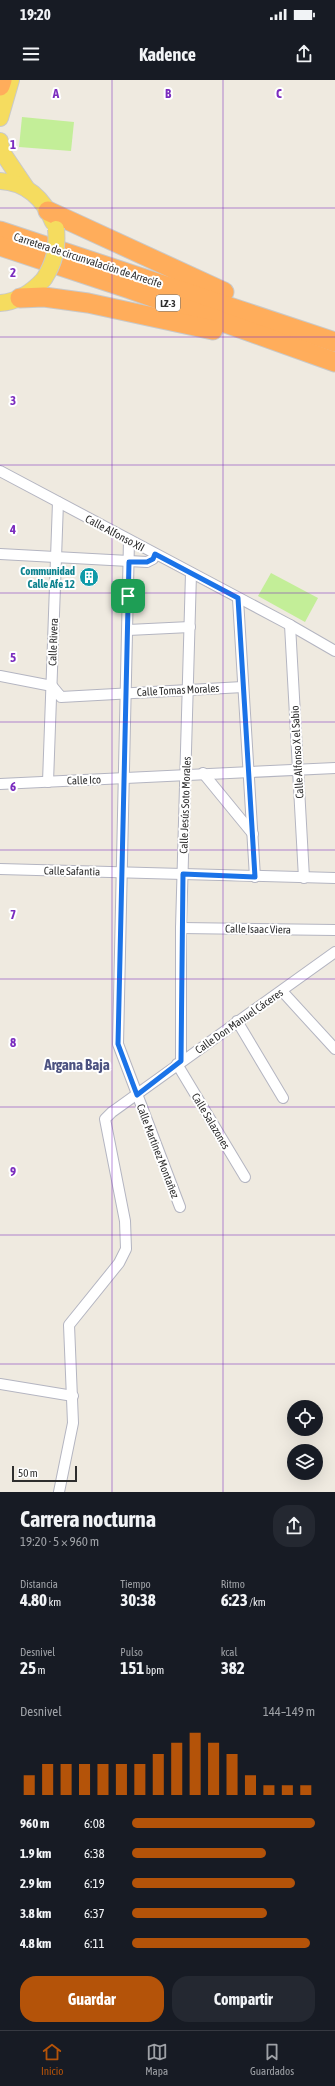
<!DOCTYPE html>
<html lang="es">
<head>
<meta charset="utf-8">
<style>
  body { margin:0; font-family:"Asap Condensed",sans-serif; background:#242831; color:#f1f3f6; height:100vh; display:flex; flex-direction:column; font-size:15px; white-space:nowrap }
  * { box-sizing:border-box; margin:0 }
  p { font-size:13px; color:#9ea1a6 }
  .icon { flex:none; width:22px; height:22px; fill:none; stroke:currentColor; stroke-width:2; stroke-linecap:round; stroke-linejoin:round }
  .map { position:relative; height:1412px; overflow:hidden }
  .details { display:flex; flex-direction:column; background:#171b24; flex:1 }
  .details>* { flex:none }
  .fabs { position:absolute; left:287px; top:1320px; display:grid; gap:8px }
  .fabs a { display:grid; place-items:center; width:36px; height:36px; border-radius:50%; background:#171b24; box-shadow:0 4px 16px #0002; font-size:20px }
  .scale { position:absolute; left:12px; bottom:10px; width:65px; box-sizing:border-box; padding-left:4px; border:2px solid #2e2e2e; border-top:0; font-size:11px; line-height:14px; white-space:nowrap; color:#2e2e2e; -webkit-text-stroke:3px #fff; paint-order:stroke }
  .pin { position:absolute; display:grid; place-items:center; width:34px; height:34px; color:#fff; margin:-17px; border-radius:8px; box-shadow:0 2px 6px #0006 }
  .round { display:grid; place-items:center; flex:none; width:42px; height:42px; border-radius:16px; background:#242831 }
  .summary { display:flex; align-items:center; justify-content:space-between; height:68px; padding:0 20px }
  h1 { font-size:22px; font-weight:700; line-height:30px }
  .figures { display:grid; grid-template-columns:repeat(3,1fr); gap:6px; height:68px; padding:4px 20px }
  .figures div { display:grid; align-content:center }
  .figures b { font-size:17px; font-weight:700 }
  .figures small { font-size:11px; font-weight:400 }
  .figures p { font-size:11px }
  .chart { height:112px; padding:8px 20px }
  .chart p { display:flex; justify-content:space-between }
  .chart svg { width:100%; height:72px; margin-top:4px; stroke:#b45309; stroke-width:6 }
  .button { display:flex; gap:8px; margin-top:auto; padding:8px 20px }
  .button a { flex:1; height:46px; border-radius:16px; background:#b45309; color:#fff; font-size:16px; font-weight:700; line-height:46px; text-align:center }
  .button a+a { background:#242831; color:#f1f3f6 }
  ul { padding:0 20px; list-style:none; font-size:13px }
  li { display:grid; grid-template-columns:64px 48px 1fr; align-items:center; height:30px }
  li i { height:10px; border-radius:5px; background:#b45309 }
  .status { display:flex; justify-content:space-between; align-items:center; height:28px; padding:0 20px; background:#171b24; direction:ltr }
  .status svg { height:11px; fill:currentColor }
  header { display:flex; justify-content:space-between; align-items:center; height:52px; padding:0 20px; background:#171b24; font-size:18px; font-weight:700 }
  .menu { display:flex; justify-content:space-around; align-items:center; height:56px; border-top:1px solid #363941; background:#171b24; font-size:11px; color:#9ea1a6 }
  .menu a { display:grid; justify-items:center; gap:2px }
  .menu .selected { color:#b45309 }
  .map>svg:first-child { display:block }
</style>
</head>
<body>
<div class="status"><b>19:20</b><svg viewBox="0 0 49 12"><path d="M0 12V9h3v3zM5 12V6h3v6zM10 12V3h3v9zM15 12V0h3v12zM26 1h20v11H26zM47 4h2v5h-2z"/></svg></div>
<header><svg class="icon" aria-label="menu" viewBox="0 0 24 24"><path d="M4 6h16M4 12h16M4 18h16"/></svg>Kadence<svg class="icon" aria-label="share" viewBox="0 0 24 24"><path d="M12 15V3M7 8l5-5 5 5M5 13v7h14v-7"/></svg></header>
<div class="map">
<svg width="335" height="1412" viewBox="0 0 335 1412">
  <rect width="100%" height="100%" fill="#efeae0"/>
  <g fill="#c3ee98">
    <path d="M22,37L74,42L71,71L19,67Z"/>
    <path d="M271,493L318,518L305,542L258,516Z"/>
  </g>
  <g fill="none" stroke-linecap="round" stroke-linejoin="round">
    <defs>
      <g id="street">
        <path d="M0,391L290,545L335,571"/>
        <path d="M129,460L118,964L180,1127"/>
        <path d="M0,474L147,482L153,479L155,474"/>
        <path d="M238,519L255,797"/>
        <path d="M290,545L304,798"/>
        <path d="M128,550L190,547"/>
        <path d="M0,596L52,606L61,617L243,607"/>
        <path d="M203,693L253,754"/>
        <path d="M48,702L58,422"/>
        <path d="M0,704L335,688"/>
        <path d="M0,789L335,798"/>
        <path d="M181,848L335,850"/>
        <path d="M282,911L335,969"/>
        <path d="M237,941L283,1018"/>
        <path d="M181,981V848L191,493"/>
        <path d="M177,984L245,1097"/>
        <path d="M0,1304L73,1316"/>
        <path d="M59,1412L73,1343L69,1245L119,1183L126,1169L125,1141L105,1039L112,1032L335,872"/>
      </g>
      <g id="primary">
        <path d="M0,38L11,0"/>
        <path d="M0,61L2,72L27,109"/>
        <path d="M0,101C26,102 44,119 53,142"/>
        <path d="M0,223C18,222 32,212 44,199"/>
      </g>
      <g id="highway">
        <path d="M0,6L2,0"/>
        <path d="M48,131L224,212"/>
        <path d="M0,151L335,262"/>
        <path d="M0,166L130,209L335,282"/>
        <path d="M20,218L44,217L88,223L213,250"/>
      </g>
    </defs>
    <use href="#street" stroke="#b4b5c1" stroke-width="12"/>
    <use href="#primary" stroke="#c9c9c9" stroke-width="18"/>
    <use href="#highway" stroke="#c9c9c9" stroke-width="21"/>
    <use href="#street" stroke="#fff" stroke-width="10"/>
    <use href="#primary" stroke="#f5dc5f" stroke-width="16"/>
    <use href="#highway" stroke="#ffad5b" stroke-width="19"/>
    <defs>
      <path id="primary-bridge" d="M44,199C54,183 58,169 56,149"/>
    </defs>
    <use href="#primary-bridge" stroke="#c9c9c9" stroke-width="18" stroke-linecap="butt"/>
    <use href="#primary-bridge" stroke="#f5dc5f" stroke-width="16"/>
  </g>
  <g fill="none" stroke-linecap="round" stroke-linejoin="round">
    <defs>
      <path id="route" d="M155,474L238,518L255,797L183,794L181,981L137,1015L118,964L129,482H147L153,479Z"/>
    </defs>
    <use href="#route" stroke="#fff" stroke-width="8"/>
    <use href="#route" stroke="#1a73e8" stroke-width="5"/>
  </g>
  <path fill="none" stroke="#7b2cbf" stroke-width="1" stroke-opacity="0.55" d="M112,0V1412M223,0V1412M0,128H335M0,257H335M0,385H335M0,513H335M0,642H335M0,770H335M0,899H335M0,1027H335M0,1155H335M0,1284H335"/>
  <defs>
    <symbol id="building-disc" viewBox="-11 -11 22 22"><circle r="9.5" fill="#0f9aa8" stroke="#fff"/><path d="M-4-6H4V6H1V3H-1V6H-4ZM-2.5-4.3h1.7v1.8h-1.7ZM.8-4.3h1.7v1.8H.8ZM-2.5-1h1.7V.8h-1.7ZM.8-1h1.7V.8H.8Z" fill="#fff"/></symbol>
  </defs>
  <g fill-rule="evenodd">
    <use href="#building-disc" x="78" y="486" width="22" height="22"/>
  </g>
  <g text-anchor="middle" stroke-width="4" stroke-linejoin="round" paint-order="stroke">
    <rect fill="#fff" stroke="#6d6d6d" stroke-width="1" x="156" y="215" width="24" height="16" rx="3"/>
    <g font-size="10" font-weight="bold" fill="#2e2e2e">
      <text x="168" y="227">LZ-3</text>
    </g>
    <g font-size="11" fill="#2e2e2e" stroke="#fff">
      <text transform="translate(88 180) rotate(18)" y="4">Carretera de circunvalación de Arrecife</text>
      <text transform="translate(115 453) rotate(28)" y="4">Calle Alfonso XII</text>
      <text transform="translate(53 562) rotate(-88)" y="4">Calle Rivera</text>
      <text transform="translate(178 610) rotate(-3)" y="4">Calle Tomas Morales</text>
      <text transform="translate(297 672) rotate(-93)" y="4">Calle Alfonso X el Sabio</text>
      <text transform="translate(84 700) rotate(-2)" y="4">Calle Ico</text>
      <text transform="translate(185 725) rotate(-88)" y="4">Calle Jesús Soto Morales</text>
      <text transform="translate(72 791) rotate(1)" y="4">Calle Safantia</text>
      <text transform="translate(258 849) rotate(1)" y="4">Calle Isaac Viera</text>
      <text transform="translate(239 941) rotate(-35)" y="4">Calle Don Manuel Cáceres</text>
      <text transform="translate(211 1041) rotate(59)" y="4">Calle Salazones</text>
      <text transform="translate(158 1071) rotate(69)" y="4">Calle Martinez Montañez</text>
    </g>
    <g font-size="11" font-weight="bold" fill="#0d838f" stroke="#fff" text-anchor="end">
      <text x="75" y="495">Communidad<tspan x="75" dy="13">Calle Afe 12</tspan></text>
    </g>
    <g font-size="15" font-weight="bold" fill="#4c5281" stroke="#fff">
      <text x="77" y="990">Argana Baja</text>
    </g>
  </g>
  <g font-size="13" text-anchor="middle" font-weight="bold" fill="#7b2cbf" stroke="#fff" stroke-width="4" stroke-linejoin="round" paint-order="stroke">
    <text x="56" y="18">A</text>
    <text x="168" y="18">B</text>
    <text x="279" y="18">C</text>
    <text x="13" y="69">1</text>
    <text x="13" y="197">2</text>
    <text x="13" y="325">3</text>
    <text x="13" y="454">4</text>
    <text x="13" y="582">5</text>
    <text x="13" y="711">6</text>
    <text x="13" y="839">7</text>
    <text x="13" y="967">8</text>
    <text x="13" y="1096">9</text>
  </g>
</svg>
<div class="fabs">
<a><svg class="icon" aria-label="locate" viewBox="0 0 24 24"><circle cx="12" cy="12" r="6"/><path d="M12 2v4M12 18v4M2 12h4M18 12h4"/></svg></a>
<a><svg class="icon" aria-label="layers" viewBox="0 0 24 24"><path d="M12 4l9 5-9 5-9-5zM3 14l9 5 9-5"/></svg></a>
</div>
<div class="scale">50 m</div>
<div class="pin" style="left:128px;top:516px;background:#1e9e55"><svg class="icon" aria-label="arrive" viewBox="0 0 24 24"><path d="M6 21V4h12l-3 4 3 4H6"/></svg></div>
</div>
<section class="details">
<div class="summary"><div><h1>Carrera nocturna</h1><p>19:20 · 5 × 960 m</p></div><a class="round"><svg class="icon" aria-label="share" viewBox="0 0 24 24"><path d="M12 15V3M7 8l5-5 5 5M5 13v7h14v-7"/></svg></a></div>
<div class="figures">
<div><p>Distancia</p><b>4.80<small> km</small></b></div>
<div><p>Tiempo</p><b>30:38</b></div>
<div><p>Ritmo</p><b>6:23<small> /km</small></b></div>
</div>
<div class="figures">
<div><p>Desnivel</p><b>25<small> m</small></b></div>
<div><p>Pulso</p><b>151<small> bpm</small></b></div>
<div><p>kcal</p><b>382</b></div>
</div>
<div class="chart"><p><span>Desnivel</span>144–149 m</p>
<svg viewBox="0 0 160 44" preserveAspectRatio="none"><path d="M5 44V32M15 44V25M25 44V25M35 44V25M45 44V25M55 44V25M65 44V25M75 44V19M85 44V12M95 44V6M105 44V12M115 44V19M125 44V32M135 44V38M145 44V38M155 44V38"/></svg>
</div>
<ul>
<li><b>960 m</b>6:08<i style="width:100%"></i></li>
<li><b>1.9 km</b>6:38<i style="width:73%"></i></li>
<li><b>2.9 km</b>6:19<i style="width:89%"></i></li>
<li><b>3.8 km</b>6:37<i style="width:74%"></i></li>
<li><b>4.8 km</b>6:11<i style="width:97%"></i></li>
</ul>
<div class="button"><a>Guardar</a><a>Compartir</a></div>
</section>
<nav class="menu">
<a class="selected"><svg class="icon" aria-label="home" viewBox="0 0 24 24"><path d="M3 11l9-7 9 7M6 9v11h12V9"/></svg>Inicio</a>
<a><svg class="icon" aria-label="map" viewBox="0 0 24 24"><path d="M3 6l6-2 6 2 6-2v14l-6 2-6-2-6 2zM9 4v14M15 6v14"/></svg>Mapa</a>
<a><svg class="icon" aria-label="saved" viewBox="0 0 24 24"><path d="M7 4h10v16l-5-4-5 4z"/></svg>Guardados</a>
</nav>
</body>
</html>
